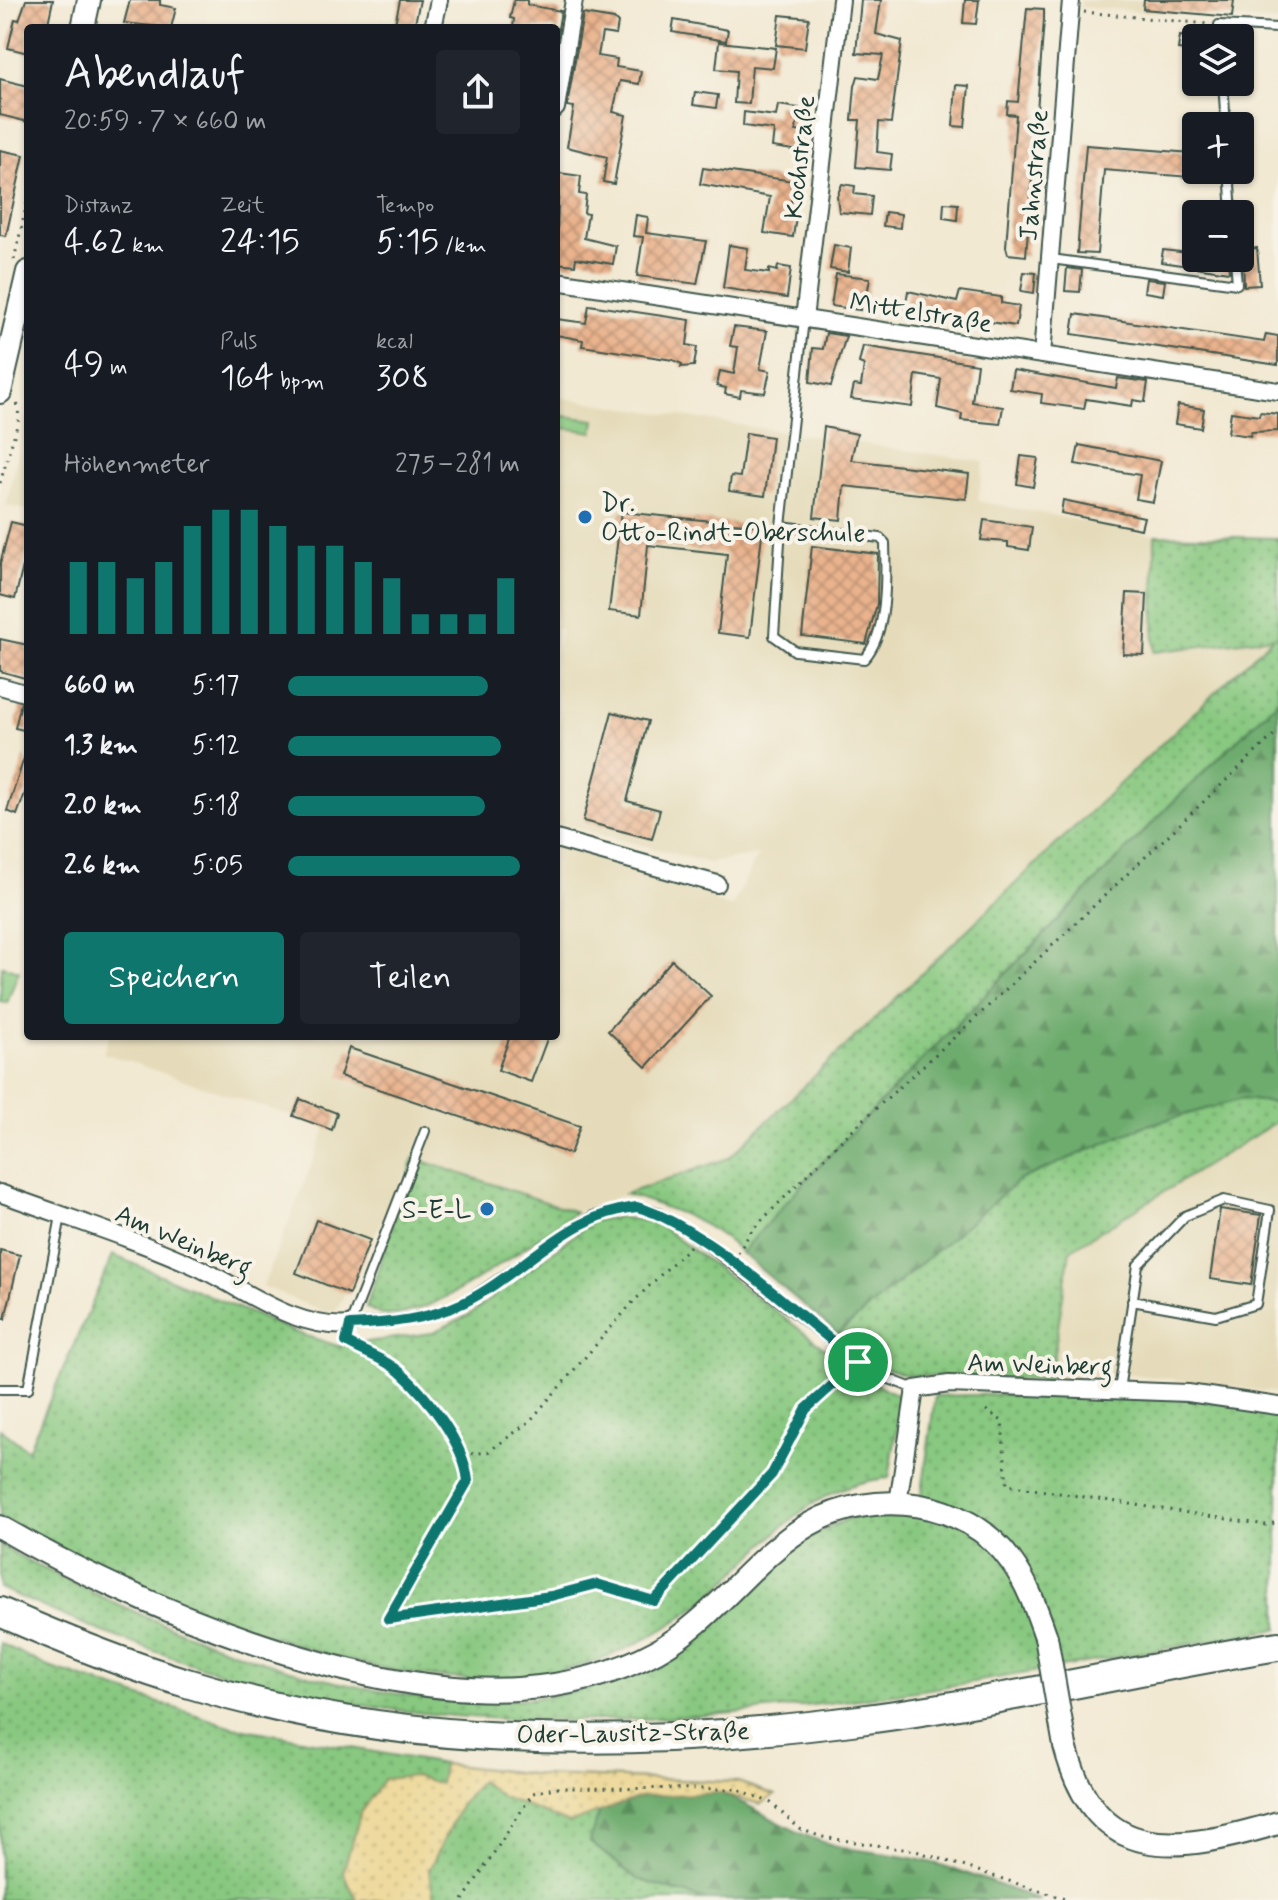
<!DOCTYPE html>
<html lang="de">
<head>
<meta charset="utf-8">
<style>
  body { margin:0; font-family:Mynerve,sans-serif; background:#20242c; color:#f1f3f6; height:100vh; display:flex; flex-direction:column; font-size:30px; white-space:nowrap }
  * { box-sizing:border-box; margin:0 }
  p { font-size:26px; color:#9ea1a6 }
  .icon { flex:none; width:44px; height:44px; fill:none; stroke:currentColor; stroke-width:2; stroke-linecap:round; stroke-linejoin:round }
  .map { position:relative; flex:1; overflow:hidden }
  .panel { position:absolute; left:24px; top:24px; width:536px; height:1016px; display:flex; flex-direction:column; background:#171b24; border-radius:8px; box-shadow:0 2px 6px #0004 }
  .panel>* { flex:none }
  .controls { position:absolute; left:1182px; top:24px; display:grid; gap:16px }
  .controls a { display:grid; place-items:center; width:72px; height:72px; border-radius:8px; background:#171b24; box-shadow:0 2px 6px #0004; font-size:40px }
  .pin { position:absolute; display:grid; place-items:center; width:68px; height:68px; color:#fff; margin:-34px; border:4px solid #fff; border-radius:50%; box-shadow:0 2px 8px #0007 }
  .round { display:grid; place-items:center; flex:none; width:84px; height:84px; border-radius:8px; background:#20242c }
  .summary { display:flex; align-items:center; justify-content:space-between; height:136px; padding:0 40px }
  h1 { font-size:44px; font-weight:600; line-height:60px }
  .metrics { display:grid; grid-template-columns:repeat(3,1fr); gap:12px; height:136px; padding:8px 40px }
  .metrics div { display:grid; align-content:center }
  .metrics b { font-size:34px; font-weight:600 }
  .metrics small { font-size:22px; font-weight:400 }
  .metrics p { font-size:22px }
  .chart { height:224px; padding:16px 40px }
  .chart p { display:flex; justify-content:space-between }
  .chart svg { width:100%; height:144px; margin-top:8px; stroke:#0f766e; stroke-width:6 }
  .primary-button { display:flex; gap:16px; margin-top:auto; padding:16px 40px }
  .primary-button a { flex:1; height:92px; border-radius:8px; background:#0f766e; color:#fff; font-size:32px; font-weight:600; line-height:92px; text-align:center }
  .primary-button a+a { background:#20242c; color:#f1f3f6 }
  ul { padding:0 40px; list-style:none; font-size:26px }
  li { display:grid; grid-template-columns:128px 96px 1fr; align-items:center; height:60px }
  li i { height:20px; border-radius:10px; background:#0f766e }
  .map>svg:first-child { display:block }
</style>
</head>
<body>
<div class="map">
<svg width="1278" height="1900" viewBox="0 0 1278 1900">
  <defs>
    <pattern id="grass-dots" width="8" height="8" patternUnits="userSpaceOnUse" patternTransform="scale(2)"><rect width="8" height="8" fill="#88c880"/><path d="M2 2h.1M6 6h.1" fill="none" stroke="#6fa46a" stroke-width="1.8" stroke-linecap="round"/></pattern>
    <pattern id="forest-firs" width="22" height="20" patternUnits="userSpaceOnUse" patternTransform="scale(2)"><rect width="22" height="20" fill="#6eac6e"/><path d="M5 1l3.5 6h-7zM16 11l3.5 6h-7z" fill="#5a8d5b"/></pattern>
    <pattern id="sand-dots" width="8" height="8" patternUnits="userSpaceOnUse" patternTransform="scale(2)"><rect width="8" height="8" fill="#eeda9e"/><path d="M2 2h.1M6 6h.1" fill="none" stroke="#ccbc89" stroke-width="1.8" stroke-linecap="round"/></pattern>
    <pattern id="building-cross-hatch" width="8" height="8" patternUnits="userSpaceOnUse" patternTransform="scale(2)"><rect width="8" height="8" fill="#eab38d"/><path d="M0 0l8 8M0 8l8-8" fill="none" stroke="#bd9374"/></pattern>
  </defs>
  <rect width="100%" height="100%" fill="#f7f3e8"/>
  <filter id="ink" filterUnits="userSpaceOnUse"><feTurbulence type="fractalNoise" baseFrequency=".0125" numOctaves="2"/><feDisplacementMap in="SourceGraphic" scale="16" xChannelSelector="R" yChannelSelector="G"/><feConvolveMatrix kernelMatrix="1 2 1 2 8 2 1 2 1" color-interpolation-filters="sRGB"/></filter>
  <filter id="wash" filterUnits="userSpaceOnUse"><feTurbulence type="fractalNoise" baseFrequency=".006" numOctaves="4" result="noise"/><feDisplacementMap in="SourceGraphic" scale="32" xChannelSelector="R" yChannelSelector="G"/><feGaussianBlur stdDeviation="1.8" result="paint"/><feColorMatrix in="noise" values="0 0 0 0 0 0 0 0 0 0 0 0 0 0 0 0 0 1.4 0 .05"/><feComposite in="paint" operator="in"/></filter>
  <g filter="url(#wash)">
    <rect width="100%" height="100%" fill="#f2e9d3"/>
    <g fill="#e5dbba">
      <path d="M1081,0H1278V22L1080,7Z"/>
      <path d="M556,397L984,462L978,501L1155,535L1154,652L1274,636L729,1158L576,1212L414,1158L336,1311L326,1313L263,1286L326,1128L103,1053L109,1036H556V846L701,885L718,903L732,906L758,855L710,863L556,823V751L561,734V701L556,686V654L561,629L556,627Z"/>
      <path d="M28,407V510L6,506Z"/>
      <path d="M1278,1121V1393L1122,1373L1050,1380L1070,1250Z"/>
    </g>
    <g fill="url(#grass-dots)" stroke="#54825a" stroke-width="2">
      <path d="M1155,535L1278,538V701L1174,801L815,1170L741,1253C712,1221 666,1207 625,1194L729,1158L1273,637L1154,652Z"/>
      <path d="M1242,1099L1278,1103V1121L1070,1250L1050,1380L906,1375L885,1368L838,1334L1019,1180L1144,1126Z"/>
      <path d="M414,1158L576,1212C533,1240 433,1321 382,1315C377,1314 370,1309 366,1307Z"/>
      <path d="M617,1217L655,1222L864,1377L902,1398L889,1478C795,1486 760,1561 692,1610C538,1722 378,1679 215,1615C173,1599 131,1584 91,1565C60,1551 30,1533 0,1517V1429L28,1450L113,1255L297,1333L338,1346L431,1333L469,1315L593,1221Z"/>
      <path d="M1119,1391L1278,1408V1629C967,1681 637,1760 322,1698C210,1676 104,1635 0,1588V1546C164,1633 392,1734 581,1690C609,1683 642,1675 666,1659C730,1617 781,1542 853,1517C874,1510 897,1513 919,1515L935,1396Z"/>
      <path d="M0,1643L46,1666L233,1727L443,1764L440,1785L414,1776L343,1872L357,1900H0Z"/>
      <path d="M480,1781L503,1797L569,1823L600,1811L589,1842L637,1879L706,1900H434L429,1870L460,1806Z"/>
    </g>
    <g fill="url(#forest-firs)" stroke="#467451" stroke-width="2">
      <path d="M1278,701V1103L1242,1099L1144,1126L1019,1180L838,1334L741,1253L815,1170L1174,801Z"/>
      <path d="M720,1793C755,1806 784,1829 820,1841C851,1852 880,1851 911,1858C955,1866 998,1886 1041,1900H706L637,1879L589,1841L600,1811L643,1796Z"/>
    </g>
    <path fill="url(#sand-dots)" stroke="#868c69" stroke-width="2" d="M443,1764L540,1775L738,1782L775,1795L760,1804L720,1793L643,1796L569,1823L503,1797L480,1781L460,1806L429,1870L434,1900H357L343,1872L361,1812L384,1779L414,1776L440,1784Z"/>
    <g fill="#88c880" stroke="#54825a" stroke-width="2">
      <path d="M556,415L595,420L593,432L556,427Z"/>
      <path d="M2,966L19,971L7,1003L0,1001Z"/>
    </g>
    <g id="blocks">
      <g fill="url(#building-cross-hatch)">
        <path d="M26,0H53L47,28H28V53L8,48L15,19L19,20Z"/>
        <path d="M130,0H160V5L176,8L171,28L124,23Z"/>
        <path d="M400,0H420L414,28H394Z"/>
        <path d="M514,0H527V5L561,11L556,41V28H513L514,19L510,18Z"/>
        <path d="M861,0H881L876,34L902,41L891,123L879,122L877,152L892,154L890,170L856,167L860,120H852L855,86L858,76L878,79L883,55L856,53Z"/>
        <path d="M965,0H979L976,24L963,23Z"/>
        <path d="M1144,0H1234L1232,17L1143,9Z"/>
        <path d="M1027,8L1044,9V19L1026,256L1008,254L1006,247L1016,115L1007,114L1008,101L1018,102Z"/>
        <path d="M583,14L614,19L618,23L616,35L602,33L598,56L617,59L616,67L641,71L639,84L620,81L613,112L626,115L614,184L603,182L607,157L567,147L574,107L567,106Z"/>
        <path d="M780,15L809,18L805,48L776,45Z"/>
        <path d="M674,20L728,30L726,41L672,32Z"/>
        <path d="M1180,36L1196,38V51L1178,49Z"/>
        <path d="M719,42L776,48L773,68L752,66L749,104L734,103L736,71L716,69Z"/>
        <path d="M0,79L28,86V122L0,115Z"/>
        <path d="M956,85L969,86L965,127L953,126Z"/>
        <path d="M695,92L718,95L716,108L693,105Z"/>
        <path d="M778,105L799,108L796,131L803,132L801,151L772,147L774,130L743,126L744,112L776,116Z"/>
        <path d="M1086,145L1192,153L1190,177L1104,170L1097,254L1077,253Z"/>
        <path d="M0,150L24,155L6,236L0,235Z"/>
        <path d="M703,168L794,181L789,216L796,217L793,237L764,233L770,197L700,184Z"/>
        <path d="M559,173L581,176L579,194L586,195L584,213L588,214L584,238L616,246L613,264L576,258L575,265L556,263Z"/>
        <path d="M842,184L855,186L854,194L872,196L870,215L839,212L837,196Z"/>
        <path d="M944,203L958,204L957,220L943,218Z"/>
        <path d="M885,212L901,214L900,228L883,226Z"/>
        <path d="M636,215L648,217L646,233L706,241L697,284L637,276L643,237L633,236Z"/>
        <path d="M729,245L748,248L745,270L769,273V269L777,271L778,266L791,268L787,298L723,288Z"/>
        <path d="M834,245L851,248L848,272L830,269Z"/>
        <path d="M1257,248L1260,285L1244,286L1243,250Z"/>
        <path d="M1163,250L1196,254V258L1228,259L1229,272L1161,262Z"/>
        <path d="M1067,268L1082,270L1080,292L1065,291Z"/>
        <path d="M1024,272L1036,273L1034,293L1021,291Z"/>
        <path d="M836,274L870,278L866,301L861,300L860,310L831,306Z"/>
        <path d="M1146,279L1165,281L1163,295L1144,292Z"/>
        <path d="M908,291L957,302L960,291L1001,297V303L1019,306L1016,326L933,313L932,319L904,315Z"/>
        <path d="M589,305L690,320L687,345L697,347L694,366L681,367L682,364L673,360L582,346L583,340L556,335V319L586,323Z"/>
        <path d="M1075,314L1264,342L1266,334L1278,336V365L1072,334Z"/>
        <path d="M734,327L767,331L760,369L770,371L765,393L741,390L740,397L725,394L726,388L717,386L720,371L734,374L738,347L730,346Z"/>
        <path d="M826,333L846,336L831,386L810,382L813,348L823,349Z"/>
        <path d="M863,346L977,364L972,402L1003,407L1000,424L961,420L962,414L937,408L941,379L916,375L912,407L851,399L854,385L861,386L864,365L859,363Z"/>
        <path d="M1013,370L1116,388L1118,378L1148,382L1145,402L1133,400L1132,406L1086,399L1084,409L1041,403L1042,394L1010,389Z"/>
        <path d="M1178,405L1204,409L1201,428L1175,424Z"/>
        <path d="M1231,412L1259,416L1260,412L1278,414V431L1251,432L1250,436L1228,433Z"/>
        <path d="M824,427L857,434L851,460L969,474L966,499L844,486L841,520L814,517Z"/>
        <path d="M746,433L772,437L765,496L729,491L731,476L740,477Z"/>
        <path d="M1079,445L1161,461L1153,502L1136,499L1140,475L1075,464Z"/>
        <path d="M1021,456L1038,458L1033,487L1017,484Z"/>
        <path d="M1063,500L1144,517L1141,529L1061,513Z"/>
        <path d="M621,512L763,526L750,637L718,633L727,554L648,545L641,615L609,611Z"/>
        <path d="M984,520L1032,527L1029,550L1008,547V542L981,540Z"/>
        <path d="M11,522L28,526V546L15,599L0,595V564Z"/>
        <path d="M812,546L878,554L877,604L866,644L802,636Z"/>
        <path d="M1127,593L1147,594L1144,655L1123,654Z"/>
        <path d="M0,639L28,645V679L0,671Z"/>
        <path d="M21,703L28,705V731L15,728Z"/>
        <path d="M612,712L648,721L627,801L660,810L652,839L583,821Z"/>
        <path d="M25,755L28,785L17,815L7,811Z"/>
        <path d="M672,960L711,996L646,1067L608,1031Z"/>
        <path d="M510,1036L547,1039L531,1082L498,1070Z"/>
        <path d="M349,1048L580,1126L570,1154L340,1076Z"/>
        <path d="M300,1099L337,1113L332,1130L293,1116Z"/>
        <path d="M1220,1209L1261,1215L1251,1285L1210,1279Z"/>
        <path d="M316,1220L370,1240L349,1294L296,1273Z"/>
        <path d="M0,1250L20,1255L5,1319L0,1318Z"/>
      </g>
    </g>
  </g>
  <g filter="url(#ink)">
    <use href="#blocks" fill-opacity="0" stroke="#3f574c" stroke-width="2"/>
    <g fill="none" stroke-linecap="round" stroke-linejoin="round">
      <defs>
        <g id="lane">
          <path d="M1220,38L1219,25L1278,28"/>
          <path d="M1223,82L1226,126"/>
          <path d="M1229,170L1232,214"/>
          <path d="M1051,259L1237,284L1235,258"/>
          <path d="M781,526L880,538L885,543C886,578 888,633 864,659L795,651L774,636L781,526L804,319"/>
          <path d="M425,1131L350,1325L429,1316L465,1302L593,1216L637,1207L657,1212L698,1238L858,1362L884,1377L915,1389"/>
          <path d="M0,1389H28L61,1216"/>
          <path d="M1119,1390L1138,1265L1185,1216L1224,1200L1270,1210L1256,1304L1216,1316L1132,1301"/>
        </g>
        <g id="street">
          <path d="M433,28L439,0"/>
          <path d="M556,108L574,0"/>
          <path d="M556,281L1278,391"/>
          <path d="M804,319L841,0"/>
          <path d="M1042,355L1071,0"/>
          <path d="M0,686L28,694"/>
          <path d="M556,839L717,884"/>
          <path d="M0,1193C65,1217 133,1238 197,1267C245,1289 294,1330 350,1325"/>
          <path d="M898,1503L915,1389L949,1384L1188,1393L1278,1406"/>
        </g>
        <g id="secondary">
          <path d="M83,28L89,0"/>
          <path d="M0,392L28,272"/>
          <path d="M0,1527C138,1607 358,1698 518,1689C565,1686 615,1674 657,1651C716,1619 752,1557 810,1524C873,1488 966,1498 1011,1561C1028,1584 1037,1611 1046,1637"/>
          <path d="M1065,1746C1097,1868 1178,1852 1278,1823"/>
        </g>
        <path id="highway" d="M0,1612C62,1639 125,1665 190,1684C404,1750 639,1749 859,1720C999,1702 1138,1669 1278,1646"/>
      </defs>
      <use href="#lane" stroke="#3f574c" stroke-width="12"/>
      <use href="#street" stroke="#3f574c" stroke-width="20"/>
      <use href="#secondary" stroke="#3f574c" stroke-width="26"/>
      <use href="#highway" stroke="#3f574c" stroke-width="32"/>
      <g stroke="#3f574c" stroke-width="3" stroke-dasharray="2 6" stroke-linecap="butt">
        <path d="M1084,12L1207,24"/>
        <path d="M14,260L28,199"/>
        <path d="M0,483L19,419L17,398"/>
        <path d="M690,1246L633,1302L529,1422L488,1452L460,1455L468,1481L388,1619L551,1596L597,1584L654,1601L772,1474L806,1409L848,1371"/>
        <path d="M738,1253L752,1230L851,1131L980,1014L1278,731"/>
        <path d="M347,1340L401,1373L440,1419L460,1455"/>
        <path d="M986,1410L1002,1421L1007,1485L1266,1525L1278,1522"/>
        <path d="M463,1900L533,1793L554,1788L738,1789L771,1803L800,1829L822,1837L916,1851L1068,1900"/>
      </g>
      <use href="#lane" stroke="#fff" stroke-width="8"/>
      <use href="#street" stroke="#fff" stroke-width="16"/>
      <use href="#secondary" stroke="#fff" stroke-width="22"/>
      <use href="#highway" stroke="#fff" stroke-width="28"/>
      <defs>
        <path id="secondary-bridge" d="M1046,1637L1065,1746"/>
      </defs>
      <use href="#secondary-bridge" stroke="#3f574c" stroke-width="26" stroke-linecap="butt"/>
      <use href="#secondary-bridge" stroke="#fff" stroke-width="22"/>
    </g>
  </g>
  <g fill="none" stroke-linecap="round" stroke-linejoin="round" filter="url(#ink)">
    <defs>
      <path id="route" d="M637,1207C701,1224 803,1319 858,1362L806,1409L772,1474L654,1601L597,1584L551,1596L388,1619L468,1481C464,1443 428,1397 400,1372C384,1358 364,1353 346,1342L350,1325C389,1323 427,1320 463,1303C523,1274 568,1213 637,1207Z"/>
    </defs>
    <use href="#route" stroke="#fff" stroke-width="16"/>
    <use href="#route" stroke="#0f766e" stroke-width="10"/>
  </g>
  <g fill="#1f6fb2" stroke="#f7f3e8" stroke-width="3">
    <circle cx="585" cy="517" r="8"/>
    <circle cx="487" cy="1209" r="8"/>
  </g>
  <g text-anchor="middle" stroke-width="8" stroke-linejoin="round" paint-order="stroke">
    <g font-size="26" fill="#1f3d34" stroke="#f7f3e8">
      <text transform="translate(799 157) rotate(-84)" y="9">Kochstraße</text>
      <text transform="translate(1033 175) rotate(-85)" y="9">Jahnstraße</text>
      <text transform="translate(921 312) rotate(9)" y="9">Mittelstraße</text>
      <text transform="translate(184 1240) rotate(23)" y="9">Am Weinberg</text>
      <text transform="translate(1040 1364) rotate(2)" y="9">Am Weinberg</text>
      <text transform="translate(633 1732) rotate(-1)" y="9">Oder-Lausitz-Straße</text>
    </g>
    <g font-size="26" fill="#1f3d34" stroke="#f7f3e8" text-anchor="start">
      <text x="601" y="511">Dr.<tspan x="601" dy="30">Otto-Rindt-Oberschule</tspan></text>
      <text x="471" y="1218" text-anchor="end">S-E-L</text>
    </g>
  </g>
</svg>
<div class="controls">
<a><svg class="icon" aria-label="layers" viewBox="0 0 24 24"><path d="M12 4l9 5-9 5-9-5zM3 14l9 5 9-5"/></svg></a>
<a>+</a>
<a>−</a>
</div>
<div class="pin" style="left:858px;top:1362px;background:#1e9e55"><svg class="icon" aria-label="arrive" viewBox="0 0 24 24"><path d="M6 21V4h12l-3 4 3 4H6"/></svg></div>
<section class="panel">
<div class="summary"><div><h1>Abendlauf</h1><p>20:59 · 7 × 660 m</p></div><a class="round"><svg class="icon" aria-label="share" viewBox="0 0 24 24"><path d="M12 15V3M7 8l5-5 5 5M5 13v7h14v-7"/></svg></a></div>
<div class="metrics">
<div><p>Distanz</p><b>4.62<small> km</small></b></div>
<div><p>Zeit</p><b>24:15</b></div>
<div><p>Tempo</p><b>5:15<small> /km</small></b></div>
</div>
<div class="metrics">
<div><b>49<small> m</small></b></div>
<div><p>Puls</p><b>164<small> bpm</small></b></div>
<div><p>kcal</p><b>308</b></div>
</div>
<div class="chart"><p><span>Höhenmeter</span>275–281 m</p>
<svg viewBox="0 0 160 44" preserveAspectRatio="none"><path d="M5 44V22M15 44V22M25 44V27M35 44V22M45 44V11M55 44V6M65 44V6M75 44V11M85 44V17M95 44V17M105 44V22M115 44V27M125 44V38M135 44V38M145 44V38M155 44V27"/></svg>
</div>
<ul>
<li><b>660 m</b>5:17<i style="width:86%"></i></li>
<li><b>1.3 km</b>5:12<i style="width:92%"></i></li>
<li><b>2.0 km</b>5:18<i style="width:85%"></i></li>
<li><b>2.6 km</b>5:05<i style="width:100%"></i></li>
</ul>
<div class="primary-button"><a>Speichern</a><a>Teilen</a></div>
</section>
</div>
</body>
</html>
